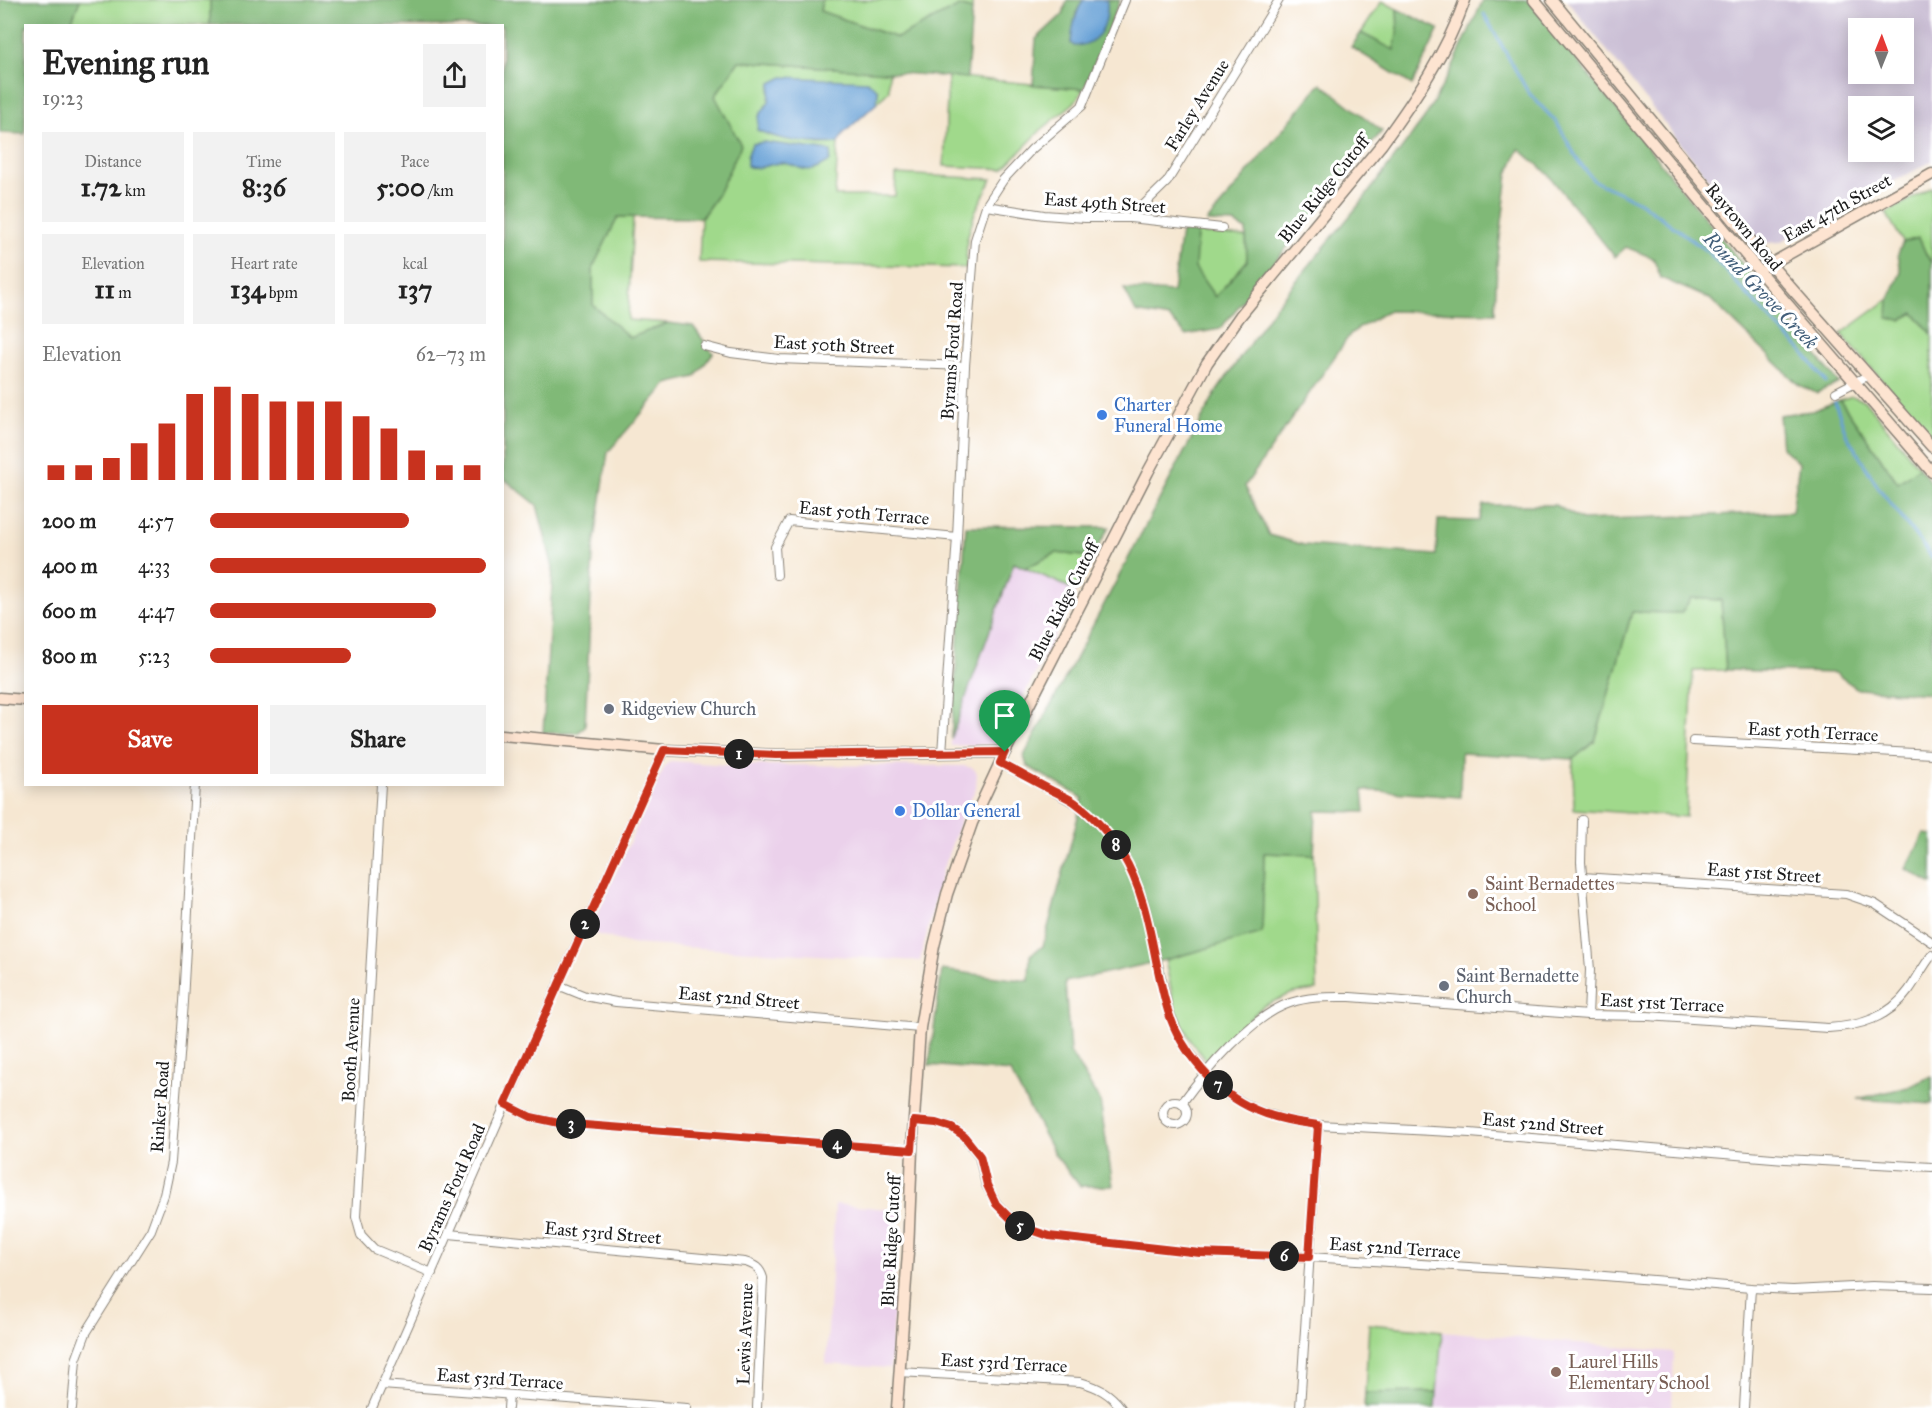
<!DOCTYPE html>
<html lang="en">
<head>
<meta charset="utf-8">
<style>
  body { margin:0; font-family:"IM FELL Great Primer",serif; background:#f2f2f2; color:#222; height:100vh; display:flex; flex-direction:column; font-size:22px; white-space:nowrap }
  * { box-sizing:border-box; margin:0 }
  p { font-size:20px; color:#767676 }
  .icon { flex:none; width:33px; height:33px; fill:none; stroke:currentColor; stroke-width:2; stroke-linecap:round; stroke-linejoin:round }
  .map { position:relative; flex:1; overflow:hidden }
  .side { position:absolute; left:24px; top:24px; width:480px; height:762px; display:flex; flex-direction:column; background:#fff; border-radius:0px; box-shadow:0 3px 15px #0003 }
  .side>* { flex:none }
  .needle { width:39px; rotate:1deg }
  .tools { position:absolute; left:1848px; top:18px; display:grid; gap:12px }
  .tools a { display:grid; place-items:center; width:66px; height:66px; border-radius:0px; background:#fff; box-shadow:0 3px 15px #0003; font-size:30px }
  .pin { position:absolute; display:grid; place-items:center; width:51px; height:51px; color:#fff; margin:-62px -26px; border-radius:50% 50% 50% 0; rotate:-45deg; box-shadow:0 0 6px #0007 }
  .pin .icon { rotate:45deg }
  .km { position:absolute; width:30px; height:30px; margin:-15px; border-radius:50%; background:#222; color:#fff; font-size:16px; line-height:30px; text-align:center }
  .round { display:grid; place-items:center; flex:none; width:63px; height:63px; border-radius:0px; background:#f2f2f2 }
  .head { display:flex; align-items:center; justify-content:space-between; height:102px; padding:0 18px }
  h1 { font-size:33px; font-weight:700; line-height:45px }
  .stats { display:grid; grid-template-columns:repeat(3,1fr); gap:9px; height:102px; padding:6px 18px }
  .stats div { display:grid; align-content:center; border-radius:0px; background:#f2f2f2; text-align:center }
  .stats b { font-size:26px; font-weight:700 }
  .stats small { font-size:16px; font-weight:400 }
  .stats p { font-size:16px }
  .chart { height:168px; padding:12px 18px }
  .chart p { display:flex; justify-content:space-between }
  .chart svg { width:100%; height:108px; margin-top:6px; stroke:#c8321e; stroke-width:6 }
  .action { display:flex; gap:12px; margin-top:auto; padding:12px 18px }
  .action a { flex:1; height:69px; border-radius:0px; background:#c8321e; color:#fff; font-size:24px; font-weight:700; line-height:69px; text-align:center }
  .action a+a { background:#f2f2f2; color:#222 }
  ul { padding:0 18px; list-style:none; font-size:20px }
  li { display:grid; grid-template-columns:96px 72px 1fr; align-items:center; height:45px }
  li i { height:15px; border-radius:8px; background:#c8321e }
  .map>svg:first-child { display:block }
</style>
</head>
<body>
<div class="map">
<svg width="1932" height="1408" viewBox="0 0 1932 1408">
  <rect width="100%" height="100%" fill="#fff"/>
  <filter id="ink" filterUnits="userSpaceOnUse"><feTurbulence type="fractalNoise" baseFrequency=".0167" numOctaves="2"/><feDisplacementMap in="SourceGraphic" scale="12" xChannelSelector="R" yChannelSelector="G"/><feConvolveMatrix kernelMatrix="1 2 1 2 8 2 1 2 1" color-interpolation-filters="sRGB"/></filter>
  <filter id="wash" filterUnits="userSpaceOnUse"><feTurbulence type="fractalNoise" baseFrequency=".008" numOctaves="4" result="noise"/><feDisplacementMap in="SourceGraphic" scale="24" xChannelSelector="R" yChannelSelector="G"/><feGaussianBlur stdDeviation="1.35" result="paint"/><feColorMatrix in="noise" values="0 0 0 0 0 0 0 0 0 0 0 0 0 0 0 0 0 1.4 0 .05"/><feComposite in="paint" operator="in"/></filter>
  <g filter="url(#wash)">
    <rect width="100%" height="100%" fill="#f6e7d2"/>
    <g fill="#ebd1eb">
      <path d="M1014,563L1077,591L1002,739L996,744L951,746V739Z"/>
      <path d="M671,761L727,765L964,766L973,768L977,773L976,788L962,816L942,871L920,961L631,944L589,932L658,780L666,765Z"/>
      <path d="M835,1204L899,1210L890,1368L826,1364Z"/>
      <path d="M1442,1331L1674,1352L1672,1408H1436Z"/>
    </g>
    <path fill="#cbbfd5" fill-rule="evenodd" d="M1567,0H1932V161L1780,242L1768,243L1756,239ZM1858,28H1904V74H1858ZM1858,106H1904V152H1858Z"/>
    <g fill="#a0d98b" stroke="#5e7a54" stroke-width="1.5">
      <path d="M80,0H210V25H70Z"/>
      <path d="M822,0H972V10L959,6L898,38L820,11Z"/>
      <path d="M1382,1L1397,9L1398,30L1394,51L1361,33Z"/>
      <path d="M739,61L889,72V91L877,103L878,90L771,83L769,102L759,116L768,135L820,144L838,143L835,196H895L896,174L992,179L975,212L967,239L966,268L699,262L701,218L718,194L715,96Z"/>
      <path d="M948,76L1084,89L1074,103L1041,130L1003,169L944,166Z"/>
      <path d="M1932,187V262L1927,256L1919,238L1903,242L1886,213Z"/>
      <path d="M618,217H633L628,320L668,323L630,338L593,305V267Z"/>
      <path d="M1197,233L1246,237L1247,261L1215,297L1194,268Z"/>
      <path d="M1889,299V318L1901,320L1914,313L1932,334V436L1841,334Z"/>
      <path d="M1852,396L1865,401L1919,467L1899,484L1840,400Z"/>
      <path d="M1056,553L1093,557L1077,591L1025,568Z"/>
      <path d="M1691,598L1721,600L1726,670L1693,671L1686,817L1574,809L1573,759L1595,741L1632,612L1681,613Z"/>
      <path d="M1264,853L1314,855L1317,990L1293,993L1263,1006L1206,1060L1191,1041L1175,1008L1165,960L1262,933Z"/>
      <path d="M1369,1324L1442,1331L1437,1392L1365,1393Z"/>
    </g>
    <g fill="#80b977" stroke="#4e6a4a" stroke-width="1.5">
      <path d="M0,0H80L70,25L26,26L25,134L0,133Z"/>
      <path d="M210,0H822L820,11L897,38L959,6L972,10L967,78L739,61L715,96L741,145L718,194L701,218L618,217L593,267V305L630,338L668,323L693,326L713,353L695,377L667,384L608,452L593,553L585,727L577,733H543L553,568L537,505L503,478L502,26L210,25Z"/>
      <path d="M1067,0H1083L1076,13L1071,43L1102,29L1107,0H1120L1084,89L1033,85L1036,39L1063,14Z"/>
      <path d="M1483,0H1528L1839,383L1816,393L1799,385L1710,299L1661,278L1653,258L1626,247L1615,257L1546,172L1519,149L1508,174L1497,263L1495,313L1387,311L1351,333L1245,486L1269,535L1304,545L1436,555L1438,520L1479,521L1483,505H1555L1582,520L1792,512L1799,463L1782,448L1779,415L1812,411L1840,400L1898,483L1919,467L1932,483V694L1858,689L1835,673L1726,670L1721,600L1691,598L1681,613L1632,612L1595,741L1573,759L1461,753L1460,797L1363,790L1365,812L1316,811L1314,855L1264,853L1262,933L1165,960L1065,982L1070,1052L1100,1101L1113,1186H1080L1055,1155L1010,1072L929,1065L942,970L1029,981L1030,955L1043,946L1083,798L1027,766L1024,756L1215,394L1275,307L1362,201L1424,119L1451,70Z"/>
      <path d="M1397,9L1439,29L1412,85L1351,47L1361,33L1394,50L1398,30Z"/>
      <path d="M1321,83L1382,131L1220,329L1186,335L1169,318L1136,312L1124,289L1173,292L1181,231L1197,233L1195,268L1215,297L1247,261L1246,230L1234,223L1207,222Z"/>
      <path d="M1919,238L1927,256L1932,262V334L1914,313L1901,320L1888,318L1889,299L1901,272L1898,254L1903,242Z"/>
      <path d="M966,526L1109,527L1093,557L1056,553L1025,568L1014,563L951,739Z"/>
      <path d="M1924,834L1932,835V884L1906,869Z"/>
      <path d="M1932,1076V1104L1857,1099L1908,1087Z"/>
      <path d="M1437,1392L1436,1408H1364L1365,1393Z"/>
    </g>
    <g fill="#66a0d6" stroke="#415e79" stroke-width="1.5">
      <path d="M1083,0H1107C1109,24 1100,45 1074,46L1071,43C1072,27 1075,14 1083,0Z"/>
      <path d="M783,77L867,81L878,90L877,103L844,133L838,143C812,145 781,141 757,130L759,116L769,102L771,83Z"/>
      <path d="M764,142L831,151L830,161C821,166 812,172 803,169C795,167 788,162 780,163C768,164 759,171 747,166V157L752,144Z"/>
    </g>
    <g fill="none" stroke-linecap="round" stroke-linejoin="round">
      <g stroke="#66a0d6" stroke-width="3">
        <path d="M1484,14L1528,92L1557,123L1579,162L1594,181L1640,202L1708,252L1768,317L1803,352L1826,382"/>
        <path d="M1835,402L1846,434L1878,487L1932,557"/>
      </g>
    </g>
  </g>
  <g filter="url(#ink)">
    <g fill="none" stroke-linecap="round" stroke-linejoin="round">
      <defs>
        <g id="street">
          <path d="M986,206L1044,215L1085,218H1130L1222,228"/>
          <path d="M1130,218L1167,182L1279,0"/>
          <path d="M704,346L731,353L779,359L965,366"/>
          <path d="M1836,392L1869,375"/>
          <path d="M777,575L775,547L789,521L957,537"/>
          <path d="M1693,741L1932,754"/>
          <path d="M942,753L957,537L965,366L975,240L986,206L1003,180L1032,149L1082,106L1125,0"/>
          <path d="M1000,763L1077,804L1101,826L1121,852L1134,876L1145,907L1169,1012L1183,1044L1205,1072L1227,1094L1256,1110L1287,1120L1318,1125L1470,1133L1785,1159L1932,1167"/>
          <path d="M381,784L356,1217L361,1235L374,1249L432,1273"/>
          <path d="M1582,820L1581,862L1590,970L1588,1015"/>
          <path d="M1582,877L1846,894L1875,904L1932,942"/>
          <path d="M558,985L585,996L616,1002L920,1028"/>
          <circle cx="1175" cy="1113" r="12"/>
          <path d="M1182,1103C1205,1071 1253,1015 1290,1003C1310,996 1330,997 1350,997L1588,1015L1647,1016L1828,1028C1860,1026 1889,1018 1909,990C1917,979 1923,966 1932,955"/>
          <path d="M505,1104L531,1117L559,1123L912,1150"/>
          <path d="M914,1121L936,1123L953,1128L964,1136L979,1156L986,1185L997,1204L1017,1225L1029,1231L1049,1236L1200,1253L1309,1257L1580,1274L1751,1288L1793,1290L1872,1286L1932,1288"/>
          <path d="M449,1234L745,1262C755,1265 760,1268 763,1278L757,1408"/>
          <path d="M899,1372L1080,1382C1098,1387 1110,1393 1121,1408"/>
          <path d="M382,1385L687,1408"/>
          <path d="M72,1408L76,1360L86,1333L151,1230L164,1195L171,1162L183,1002L195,784"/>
          <path d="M372,1408L558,985L664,750"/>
          <path d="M508,1408L509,1395"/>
          <path d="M1300,1408L1318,1125"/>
          <path d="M1744,1408L1751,1288"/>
        </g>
        <g id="secondary">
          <path d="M1534,0L1759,271L1932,472"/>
          <path d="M1552,0L1770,264L1932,447"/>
          <path d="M1767,266L1932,174"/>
          <path d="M0,698L26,700"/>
          <path d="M502,735L664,750L776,755L1005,752"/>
          <path d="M897,1408L908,1252L912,1150L920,1028L934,946L947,894L972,823L1005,752L1148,472L1207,363L1240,316L1382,144C1414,100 1447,52 1465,0"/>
        </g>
      </defs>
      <use href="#street" stroke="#898277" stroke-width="10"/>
      <use href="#secondary" stroke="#898277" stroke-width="13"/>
      <use href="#street" stroke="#fff" stroke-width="8"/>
      <use href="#secondary" stroke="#fde4d1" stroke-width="10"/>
    </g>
  </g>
  <g fill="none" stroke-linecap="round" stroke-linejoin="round" filter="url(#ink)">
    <defs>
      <path id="route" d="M664,750L776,755L1005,752L1000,763C1018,772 1035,782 1053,791C1061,795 1070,798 1077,804C1094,816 1111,836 1122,854C1151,902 1152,958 1168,1011C1181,1052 1216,1093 1256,1110C1276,1119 1297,1122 1318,1125L1309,1257L1200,1253L1049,1236L1017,1225L996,1204L987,1185L980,1156L964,1136L952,1128L936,1123L914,1121L912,1150L559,1123L531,1117L505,1104Z"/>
    </defs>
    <use href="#route" stroke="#fff" stroke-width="12"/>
    <use href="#route" stroke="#c8321e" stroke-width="8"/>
  </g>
  <g fill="#3f7fe0" stroke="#fff" stroke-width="2">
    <circle cx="1102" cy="415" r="6"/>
    <circle cx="900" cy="811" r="6"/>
  </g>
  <g fill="#6b7280" stroke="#fff" stroke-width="2">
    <circle cx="609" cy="709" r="6"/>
    <circle cx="1444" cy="986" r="6"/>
  </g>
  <g fill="#8d6e63" stroke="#fff" stroke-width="2">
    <circle cx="1473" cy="894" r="6"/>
    <circle cx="1556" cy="1372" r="6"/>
  </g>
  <g text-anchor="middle" stroke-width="6" stroke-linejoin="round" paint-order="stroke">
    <g font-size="18" fill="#1c1c1c" stroke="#fff">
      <text transform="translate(1197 105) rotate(-58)" y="6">Farley Avenue</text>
      <text transform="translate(1324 189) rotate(-51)" y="6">Blue Ridge Cutoff</text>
      <text transform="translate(1105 203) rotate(4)" y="6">East 49th Street</text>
      <text transform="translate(1837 208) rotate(-29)" y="6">East 47th Street</text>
      <text transform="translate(1744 227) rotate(50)" y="6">Raytown Road</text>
      <text transform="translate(834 345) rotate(3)" y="6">East 50th Street</text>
      <text transform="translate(952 351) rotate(-86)" y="6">Byrams Ford Road</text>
      <text transform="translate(864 513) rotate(5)" y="6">East 50th Terrace</text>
      <text transform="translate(1064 601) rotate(-63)" y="6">Blue Ridge Cutoff</text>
      <text transform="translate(1813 732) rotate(3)" y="6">East 50th Terrace</text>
      <text transform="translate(1764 873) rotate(4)" y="6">East 51st Street</text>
      <text transform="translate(739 998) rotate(5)" y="6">East 52nd Street</text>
      <text transform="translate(1662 1003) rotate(3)" y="6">East 51st Terrace</text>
      <text transform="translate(351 1050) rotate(-87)" y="6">Booth Avenue</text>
      <text transform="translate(160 1107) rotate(-86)" y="6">Rinker Road</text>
      <text transform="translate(1543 1124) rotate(5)" y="6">East 52nd Street</text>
      <text transform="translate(452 1188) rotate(-66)" y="6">Byrams Ford Road</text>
      <text transform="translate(603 1233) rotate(5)" y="6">East 53rd Street</text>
      <text transform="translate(891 1241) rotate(-87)" y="6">Blue Ridge Cutoff</text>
      <text transform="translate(1395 1248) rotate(4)" y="6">East 52nd Terrace</text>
      <text transform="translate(745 1334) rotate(-88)" y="6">Lewis Avenue</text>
      <text transform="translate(1004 1363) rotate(3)" y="6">East 53rd Terrace</text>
      <text transform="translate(500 1379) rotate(4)" y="6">East 53rd Terrace</text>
    </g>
    <g font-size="18" fill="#366cbe" stroke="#fff" text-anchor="start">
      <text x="1114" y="411">Charter<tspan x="1114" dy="21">Funeral Home</tspan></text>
      <text x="912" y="817">Dollar General</text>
    </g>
    <g font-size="18" fill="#5b616d" stroke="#fff" text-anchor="start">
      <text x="621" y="715">Ridgeview Church</text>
      <text x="1456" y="982">Saint Bernadette<tspan x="1456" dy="21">Church</tspan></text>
    </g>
    <g font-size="18" fill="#785e54" stroke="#fff" text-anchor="start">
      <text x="1485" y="890">Saint Bernadettes<tspan x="1485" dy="21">School</tspan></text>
      <text x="1568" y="1368">Laurel Hills<tspan x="1568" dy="21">Elementary School</tspan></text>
    </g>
    <g font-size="20" font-style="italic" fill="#415e79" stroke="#fff">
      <text transform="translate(1761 290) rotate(46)" y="7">Round Grove Creek</text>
    </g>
  </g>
</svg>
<div class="tools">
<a><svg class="needle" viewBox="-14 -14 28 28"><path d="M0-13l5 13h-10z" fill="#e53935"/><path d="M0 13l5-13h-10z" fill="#767676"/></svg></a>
<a><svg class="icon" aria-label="layers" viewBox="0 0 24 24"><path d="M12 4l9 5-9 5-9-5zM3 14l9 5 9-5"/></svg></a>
</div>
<div class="pin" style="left:1005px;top:752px;background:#1e9e55"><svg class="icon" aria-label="arrive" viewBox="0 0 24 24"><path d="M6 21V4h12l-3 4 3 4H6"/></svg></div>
<b class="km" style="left:739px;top:754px">1</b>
<b class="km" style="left:585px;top:924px">2</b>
<b class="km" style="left:571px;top:1124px">3</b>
<b class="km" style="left:837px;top:1144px">4</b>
<b class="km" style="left:1020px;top:1226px">5</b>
<b class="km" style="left:1284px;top:1256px">6</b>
<b class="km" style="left:1218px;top:1085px">7</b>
<b class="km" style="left:1116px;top:845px">8</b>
<section class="side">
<div class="head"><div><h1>Evening run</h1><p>19:23</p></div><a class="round"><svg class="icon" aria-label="share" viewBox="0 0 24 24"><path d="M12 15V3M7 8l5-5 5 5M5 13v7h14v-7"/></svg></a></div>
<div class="stats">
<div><p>Distance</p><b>1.72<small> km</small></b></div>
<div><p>Time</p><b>8:36</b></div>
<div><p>Pace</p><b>5:00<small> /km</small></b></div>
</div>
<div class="stats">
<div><p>Elevation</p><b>11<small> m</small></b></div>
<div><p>Heart rate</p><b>134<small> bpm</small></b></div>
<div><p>kcal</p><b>137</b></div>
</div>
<div class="chart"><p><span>Elevation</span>62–73 m</p>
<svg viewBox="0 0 160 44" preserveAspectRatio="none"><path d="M5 44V38M15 44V38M25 44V35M35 44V29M45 44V21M55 44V9M65 44V6M75 44V9M85 44V12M95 44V12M105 44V12M115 44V18M125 44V23M135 44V32M145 44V38M155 44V38"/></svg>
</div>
<ul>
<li><b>200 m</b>4:57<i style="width:72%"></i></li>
<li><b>400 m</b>4:33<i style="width:100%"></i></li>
<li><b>600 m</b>4:47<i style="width:82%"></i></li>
<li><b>800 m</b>5:23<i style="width:51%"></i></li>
</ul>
<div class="action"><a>Save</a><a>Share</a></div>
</section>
</div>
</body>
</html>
